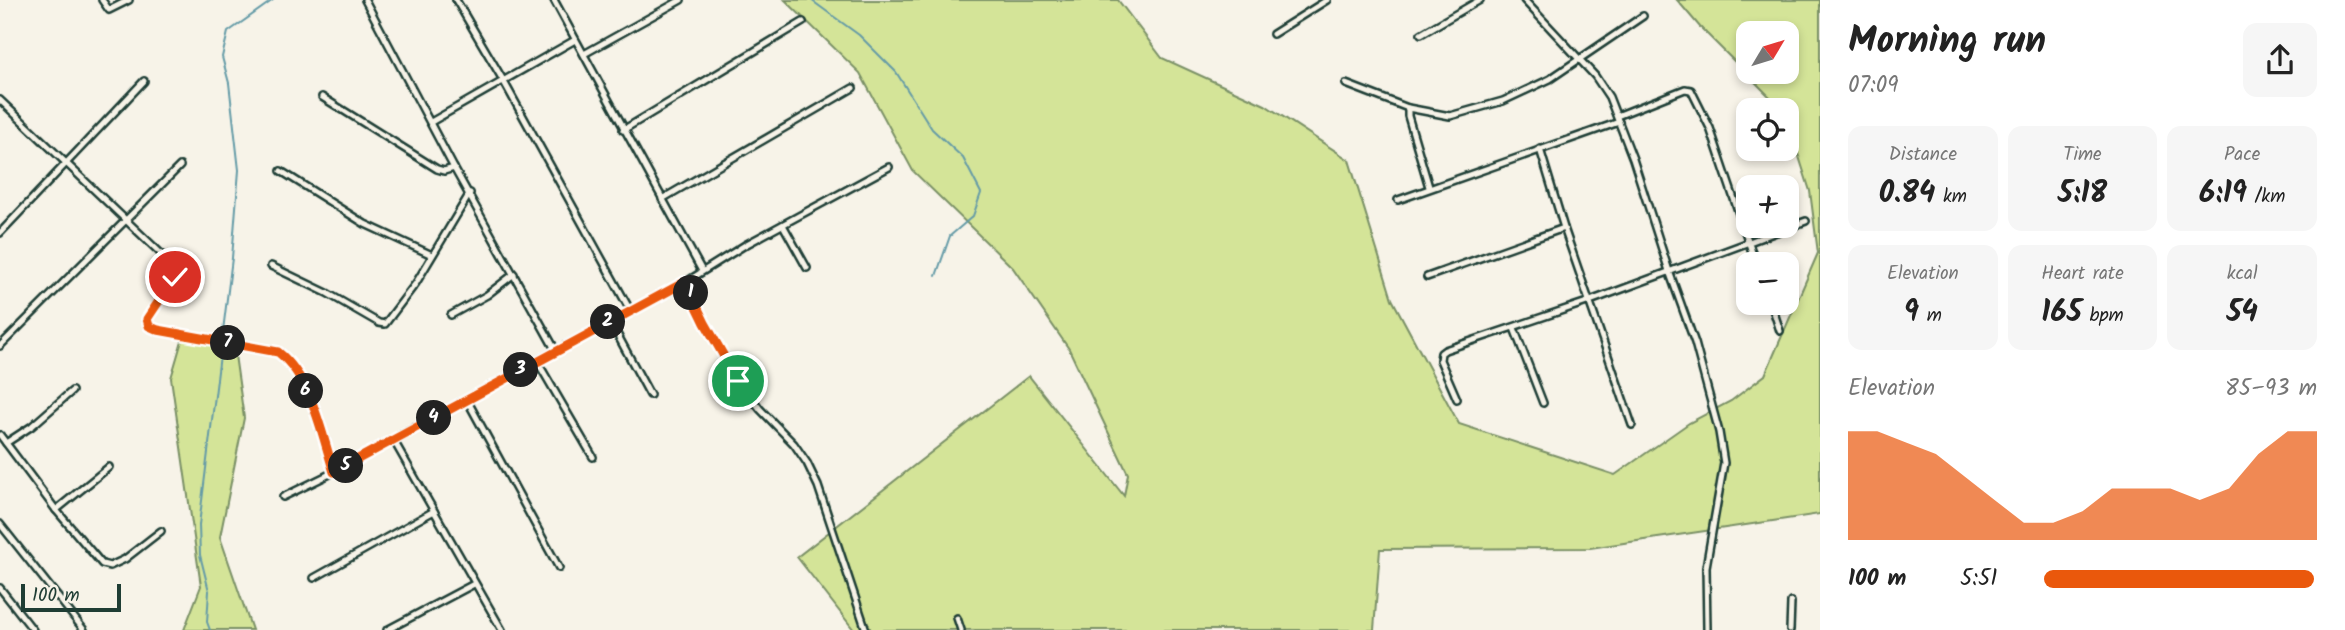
<!DOCTYPE html>
<html lang="en">
<head>
<meta charset="utf-8">
<style>
  body { margin:0; font-family:Kalam,sans-serif; background:#f6f6f6; color:#222; height:100vh; display:flex; flex-direction:column; font-size:26px; white-space:nowrap }
  * { box-sizing:border-box; margin:0 }
  p { font-size:23px; color:#767676 }
  .icon { flex:none; width:38px; height:38px; fill:none; stroke:currentColor; stroke-width:2; stroke-linecap:round; stroke-linejoin:round }
  .map { position:relative; flex:1; overflow:hidden }
  .drawer { display:flex; flex-direction:column; background:#fff; width:525px }
  .drawer>* { flex:none }
  .needle { width:46px; rotate:52deg }
  .fabs { position:absolute; left:1736px; top:21px; display:grid; gap:14px }
  .fabs a { display:grid; place-items:center; width:63px; height:63px; border-radius:14px; background:#fff; box-shadow:0 4px 10px #0003; font-size:35px }
  .scale { position:absolute; left:21px; bottom:18px; width:100px; box-sizing:border-box; padding-left:7px; border:4px solid #1f3d34; border-top:0; font-size:19px; line-height:24px; white-space:nowrap; color:#1f3d34; -webkit-text-stroke:5px #f7f3e8; paint-order:stroke }
  .pin { position:absolute; display:grid; place-items:center; width:60px; height:60px; color:#fff; margin:-30px; border:4px solid #fff; border-radius:50%; box-shadow:0 2px 7px #0007 }
  .km { position:absolute; width:35px; height:35px; margin:-18px; border-radius:50%; background:#222; color:#fff; font-size:19px; line-height:35px; text-align:center }
  .round { display:grid; place-items:center; flex:none; width:74px; height:74px; border-radius:14px; background:#f6f6f6 }
  .headline { display:flex; align-items:center; justify-content:space-between; height:119px; padding:0 28px }
  h1 { font-size:38px; font-weight:700; line-height:52px }
  .stats { display:grid; grid-template-columns:repeat(3,1fr); gap:10px; height:119px; padding:7px 28px }
  .stats div { display:grid; align-content:center; border-radius:14px; background:#f6f6f6; text-align:center }
  .stats b { font-size:30px; font-weight:700 }
  .stats small { font-size:19px; font-weight:400 }
  .stats p { font-size:19px }
  .chart { height:196px; padding:14px 28px }
  .chart p { display:flex; justify-content:space-between }
  .chart svg { width:100%; height:126px; margin-top:7px; fill:#ea580c; opacity:.7 }
  ul { padding:0 28px; list-style:none; font-size:23px }
  li { display:grid; grid-template-columns:112px 84px 1fr; align-items:center; height:52px }
  li i { height:18px; border-radius:9px; background:#ea580c }
  main { display:flex; flex:1; min-height:0 }
  .map>svg:first-child { display:block }
</style>
</head>
<body>
<main>
<div class="map">
<svg width="1820" height="630" viewBox="0 0 1820 630">
  <rect width="100%" height="100%" fill="#f7f3e8"/>
  <filter id="ink" filterUnits="userSpaceOnUse"><feTurbulence type="fractalNoise" baseFrequency=".0143" numOctaves="2"/><feDisplacementMap in="SourceGraphic" scale="14" xChannelSelector="R" yChannelSelector="G"/><feConvolveMatrix kernelMatrix="1 2 1 2 8 2 1 2 1" color-interpolation-filters="sRGB"/></filter>
  <g filter="url(#ink)">
    <g fill="#d4e498" stroke="#7a9066" stroke-width="2" fill-rule="evenodd">
      <path d="M785,0H1118L1162,58L1265,105L1349,160L1392,299L1459,424L1615,475L1689,423L1731,401L1765,375L1818,253L1810,191L1787,119V110H1783L1700,27L1677,0H1820V514L1590,548L1380,549L1374,630H854L797,557L1029,376L1124,496L1128,474L1069,349L1013,268L913,171L860,73ZM1748,33H1787V72H1748Z"/>
      <path d="M183,337L233,341L244,418L220,537L252,630H184L201,586L171,378Z"/>
    </g>
    <g fill="none" stroke-linecap="round" stroke-linejoin="round">
      <g stroke="#659ba7" stroke-width="2">
        <path d="M811,0L859,35L896,72L932,129L963,158L981,193L973,216L950,236L936,276"/>
        <path d="M210,630L207,622L209,591L200,555L199,525L232,258L239,170L229,83L222,57L228,32L273,0"/>
      </g>
      <defs>
        <g id="street">
          <path d="M102,0L109,10L129,0"/>
          <path d="M365,0L454,168L556,351"/>
          <path d="M456,0L503,80L630,310"/>
          <path d="M554,0L702,271"/>
          <path d="M1524,0L1595,76L1609,97L1633,159L1669,271L1695,343L1719,432L1724,463L1706,567L1707,630"/>
          <path d="M1273,34L1327,0"/>
          <path d="M1421,34L1480,0"/>
          <path d="M584,54L681,0"/>
          <path d="M1346,84L1408,108L1450,116L1503,101L1550,79L1643,16"/>
          <path d="M322,97L437,169L444,171L454,168"/>
          <path d="M0,100L172,264L176,270L175,277L147,319L149,326L157,330L278,352C312,380 321,432 334,472L556,351L686,282L745,245L889,167"/>
          <path d="M1408,108V116L1429,187"/>
          <path d="M1617,116L1685,89L1691,90L1710,128L1756,264"/>
          <path d="M431,122L575,40"/>
          <path d="M623,130L803,22"/>
          <path d="M1540,149L1564,228L1632,425"/>
          <path d="M281,171L365,224L432,255"/>
          <path d="M662,199L853,88"/>
          <path d="M1398,200L1619,122"/>
          <path d="M783,225L807,268"/>
          <path d="M0,233L144,81"/>
          <path d="M271,266L327,293L379,323L385,324L416,283L470,193"/>
          <path d="M1427,277L1564,228"/>
          <path d="M686,282L705,323L739,381L760,409L794,444L807,463L818,486L866,630"/>
          <path d="M1771,303L1780,331"/>
          <path d="M451,315L487,295L514,274"/>
          <path d="M610,321L650,395"/>
          <path d="M1514,328L1543,403"/>
          <path d="M0,346L180,166"/>
          <path d="M537,361L593,457"/>
          <path d="M1457,399L1440,360L1441,353L1445,350L1590,301L1806,221"/>
          <path d="M467,400L559,568"/>
          <path d="M0,435L56,510L102,564L110,566L125,559L161,531"/>
          <path d="M394,441L502,630"/>
          <path d="M6,443L32,426L72,391"/>
          <path d="M283,497L334,472"/>
          <path d="M56,510L109,467"/>
          <path d="M0,524L84,630"/>
          <path d="M314,578L434,511"/>
          <path d="M0,588L33,630"/>
          <path d="M957,618L961,630"/>
          <path d="M387,630L474,584"/>
          <path d="M1790,630L1791,602"/>
        </g>
      </defs>
      <use href="#street" stroke="#1f3d34" stroke-width="10"/>
      <use href="#street" stroke="#f7f3e8" stroke-width="5"/>
    </g>
  </g>
  <g fill="none" stroke-linecap="round" stroke-linejoin="round" filter="url(#ink)">
    <defs>
      <path id="route" d="M175,277L147,319L149,326L158,330L278,352C312,379 321,432 334,472L685,282L705,323L738,381"/>
    </defs>
    <use href="#route" stroke="#fff" stroke-width="14"/>
    <use href="#route" stroke="#ea580c" stroke-width="9"/>
  </g>
</svg>
<div class="fabs">
<a><svg class="needle" viewBox="-14 -14 28 28"><path d="M0-13l5 13h-10z" fill="#e53935"/><path d="M0 13l5-13h-10z" fill="#767676"/></svg></a>
<a><svg class="icon" aria-label="locate" viewBox="0 0 24 24"><circle cx="12" cy="12" r="6"/><path d="M12 2v4M12 18v4M2 12h4M18 12h4"/></svg></a>
<a>+</a>
<a>−</a>
</div>
<div class="scale">100 m</div>
<div class="pin" style="left:738px;top:381px;background:#1e9e55"><svg class="icon" aria-label="arrive" viewBox="0 0 24 24"><path d="M6 21V4h12l-3 4 3 4H6"/></svg></div>
<div class="pin" style="left:175px;top:277px;background:#d93025"><svg class="icon" aria-label="check" viewBox="0 0 24 24"><path d="M5 12l5 5 9-10"/></svg></div>
<b class="km" style="left:691px;top:293px">1</b>
<b class="km" style="left:608px;top:322px">2</b>
<b class="km" style="left:521px;top:370px">3</b>
<b class="km" style="left:434px;top:418px">4</b>
<b class="km" style="left:346px;top:466px">5</b>
<b class="km" style="left:306px;top:391px">6</b>
<b class="km" style="left:228px;top:343px">7</b>
</div>
<section class="drawer">
<div class="headline"><div><h1>Morning run</h1><p>07:09</p></div><a class="round"><svg class="icon" aria-label="share" viewBox="0 0 24 24"><path d="M12 15V3M7 8l5-5 5 5M5 13v7h14v-7"/></svg></a></div>
<div class="stats">
<div><p>Distance</p><b>0.84<small> km</small></b></div>
<div><p>Time</p><b>5:18</b></div>
<div><p>Pace</p><b>6:19<small> /km</small></b></div>
</div>
<div class="stats">
<div><p>Elevation</p><b>9<small> m</small></b></div>
<div><p>Heart rate</p><b>165<small> bpm</small></b></div>
<div><p>kcal</p><b>54</b></div>
</div>
<div class="chart"><p><span>Elevation</span>85–93 m</p>
<svg viewBox="0 0 160 44" preserveAspectRatio="none"><path d="M0 44V6L10 6L20 10L30 14L40 22L50 30L60 38L70 38L80 34L90 26L100 26L110 26L120 30L130 26L140 14L150 6L160 6V44z"/></svg>
</div>
<ul>
<li><b>100 m</b>5:51<i style="width:99%"></i></li>
</ul>
</section>
</main>
</body>
</html>
